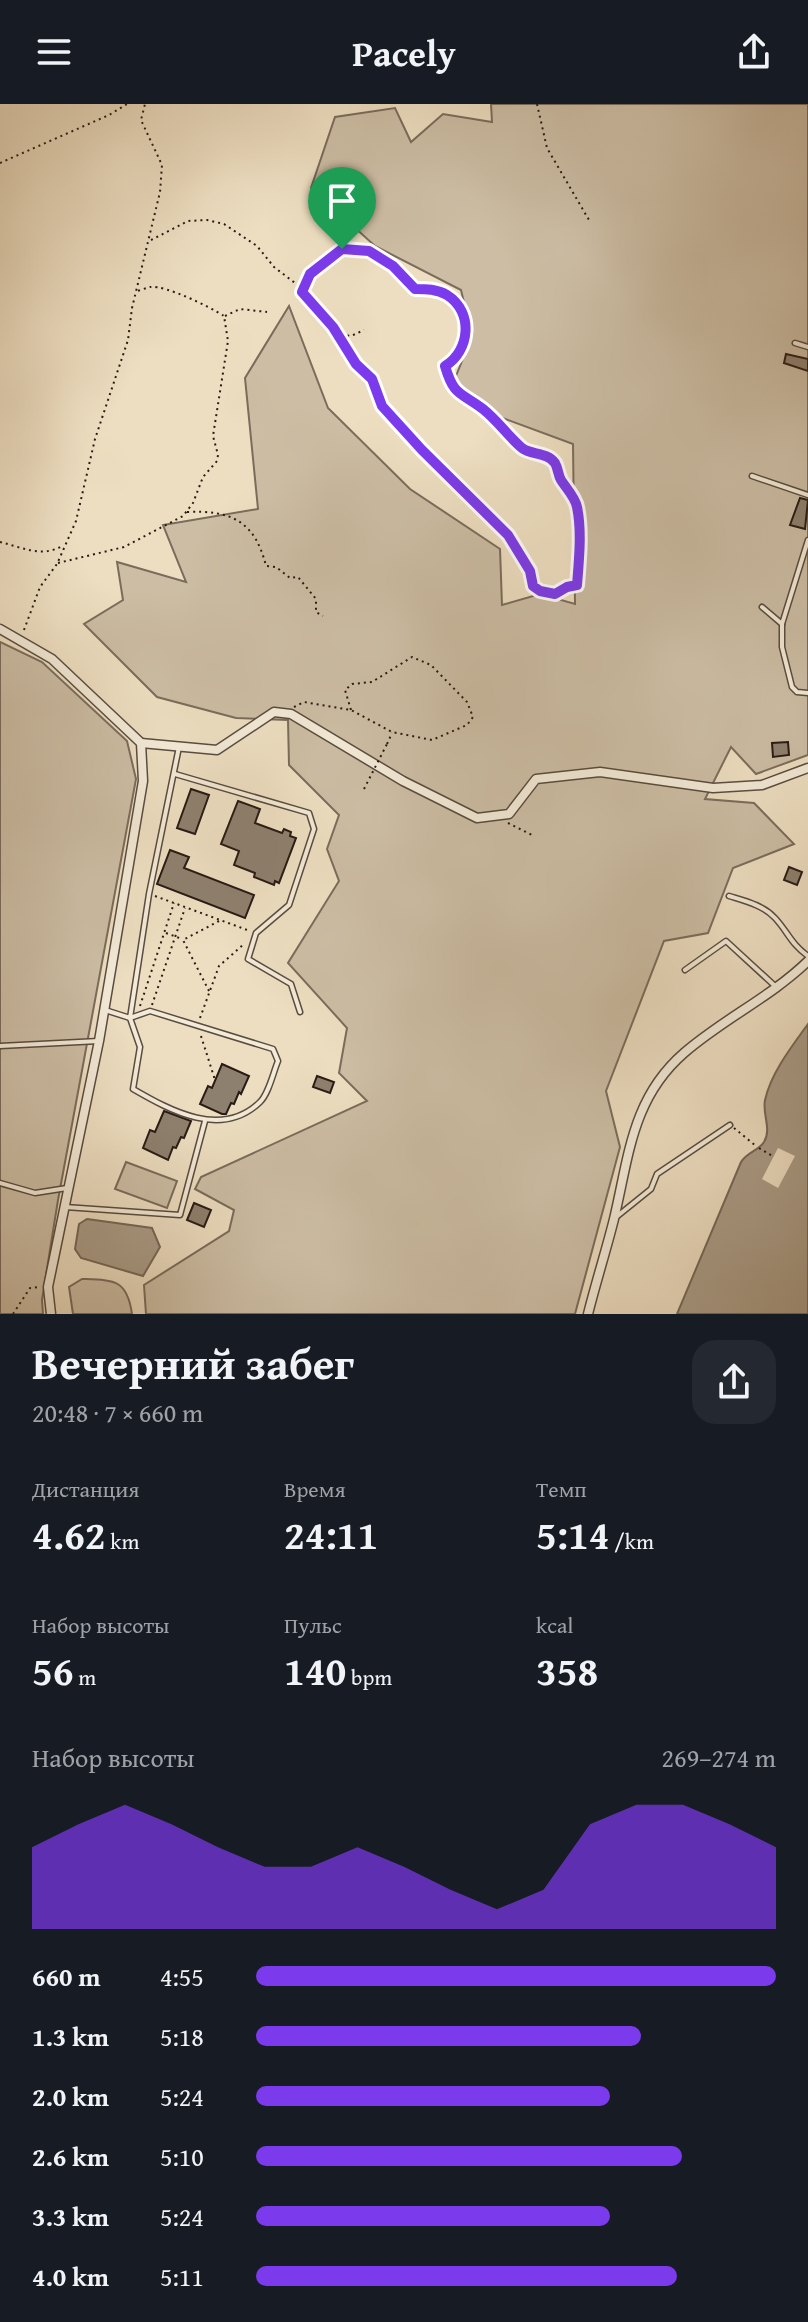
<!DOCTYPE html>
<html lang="ru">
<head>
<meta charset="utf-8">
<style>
  body { margin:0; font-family:"Gentium Book Plus",serif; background:#242831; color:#f1f3f6; height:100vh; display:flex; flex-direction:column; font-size:30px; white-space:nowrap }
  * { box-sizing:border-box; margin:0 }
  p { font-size:26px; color:#9ea1a6 }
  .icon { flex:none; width:44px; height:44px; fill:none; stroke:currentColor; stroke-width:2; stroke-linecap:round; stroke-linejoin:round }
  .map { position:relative; height:1210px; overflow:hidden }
  .drawer { display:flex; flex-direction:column; background:#171b24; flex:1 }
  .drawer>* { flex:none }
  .pin { position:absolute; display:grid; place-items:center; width:68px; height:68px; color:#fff; margin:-82px -34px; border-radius:50% 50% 50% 0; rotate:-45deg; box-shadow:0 0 8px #0007 }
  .pin .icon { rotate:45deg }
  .round { display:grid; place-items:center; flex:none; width:84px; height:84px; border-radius:24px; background:#242831 }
  .summary { display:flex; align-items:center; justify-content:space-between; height:136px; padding:0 32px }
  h1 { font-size:44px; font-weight:800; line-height:60px }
  .figures { display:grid; grid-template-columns:repeat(3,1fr); gap:12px; height:136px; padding:8px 32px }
  .figures div { display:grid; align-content:center }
  .figures b { font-size:40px; font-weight:800 }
  .figures small { font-size:22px; font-weight:400 }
  .figures p { font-size:22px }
  .chart { height:224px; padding:16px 32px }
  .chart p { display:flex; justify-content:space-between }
  .chart svg { width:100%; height:144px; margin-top:8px; fill:#7c3aed; opacity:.7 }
  ul { padding:0 32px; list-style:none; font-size:26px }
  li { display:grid; grid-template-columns:128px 96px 1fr; align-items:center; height:60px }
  li i { height:20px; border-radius:10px; background:#7c3aed }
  header { display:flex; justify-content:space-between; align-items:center; height:104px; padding:0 32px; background:#171b24; font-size:36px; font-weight:800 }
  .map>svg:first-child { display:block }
</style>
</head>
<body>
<header><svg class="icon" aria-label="menu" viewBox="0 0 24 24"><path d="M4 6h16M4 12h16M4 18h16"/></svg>Pacely<svg class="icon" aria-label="share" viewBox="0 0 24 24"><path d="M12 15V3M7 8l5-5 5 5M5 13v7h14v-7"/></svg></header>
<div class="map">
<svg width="808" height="1210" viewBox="0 0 808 1210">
  <rect width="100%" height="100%" fill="#eddec1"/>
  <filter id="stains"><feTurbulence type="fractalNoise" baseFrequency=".0025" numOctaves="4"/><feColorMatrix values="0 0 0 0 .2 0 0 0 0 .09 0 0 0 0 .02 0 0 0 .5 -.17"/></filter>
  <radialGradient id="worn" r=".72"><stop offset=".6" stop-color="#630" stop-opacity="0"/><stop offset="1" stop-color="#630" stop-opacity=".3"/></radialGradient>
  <g fill="#ccbda4" stroke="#7a6c5c" stroke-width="2">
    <path d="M491,0H808V651L756,670L731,643L705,695L754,699L794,740L733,764L708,829L664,837L606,987L620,1043L575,1210H146L144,1181L229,1127L234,1106L195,1085L201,1073L367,997L339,969L347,924L288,859L339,777L327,745L339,711L289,661L288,616L236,614L157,593L84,520L123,496L117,458L186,478L163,421L258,405L245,274L289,202L328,304L410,385L500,445L502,501L540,490L575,500L573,340L497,312L454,277L472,232L461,186L375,142L311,84L335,13L395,4L411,38L443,10L492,18Z"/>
    <path d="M0,538L42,558L127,637L136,675L58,1096L42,1196L43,1210H0Z"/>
    <path d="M126,1058L177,1077L167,1104L115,1085Z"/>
    <path d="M82,1175C114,1176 127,1175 132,1210H73L69,1183Z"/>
  </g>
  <g fill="#aa9c87" stroke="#766859" stroke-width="2">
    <path d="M808,920V1210H677L741,1058C747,1048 758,1047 764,1038C772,1025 762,1010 765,996C771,969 792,942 808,920Z"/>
    <path d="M87,1115L152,1124L160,1143L143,1172L81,1154L75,1145L79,1120Z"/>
  </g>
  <path fill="#eddec1" d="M778,1044L795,1052L778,1084L762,1075Z"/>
  <g fill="#8e806e" stroke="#281b15" stroke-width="2">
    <path d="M786,250L808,255V267L784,259Z"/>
    <path d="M800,394L808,396L805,425L790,421Z"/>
    <path d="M788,638L789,651L773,653L772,639Z"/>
    <path d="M191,685L209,691L195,730L177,724Z"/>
    <path d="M238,697L260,705L255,719L282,729L284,725L291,728L290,732L296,734L279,779L275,777L274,781L254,773L255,769L234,761L239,747L221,740Z"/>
    <path d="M170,746L189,753L184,764L254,791L245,814L157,780Z"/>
    <path d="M789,763L802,768L797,781L784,776Z"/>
    <path d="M222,960L249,972L241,990L239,988L234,1000L231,999L226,1010H222L200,1000L208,982L212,984Z"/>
    <path d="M317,972L334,978L330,989L313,983Z"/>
    <path d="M164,1007L191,1017L184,1034L181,1033L176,1044L173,1043L168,1056L143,1044L150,1026L155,1028Z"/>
    <path d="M194,1099L211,1106L204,1123L187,1116Z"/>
  </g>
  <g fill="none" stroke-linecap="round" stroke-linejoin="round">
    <defs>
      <g id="service">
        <path d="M795,239L808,243"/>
        <path d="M752,372L808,391"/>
        <path d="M808,436L782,520V543L792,583L797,588L808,589"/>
        <path d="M762,503L782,520"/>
        <path d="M175,670L309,709L314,725L289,801L256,829L248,855L291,880L300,908"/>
        <path d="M729,792C745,797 763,801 775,814C788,828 791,840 808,852"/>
        <path d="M685,866L726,837L775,882"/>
        <path d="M105,906L130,914L149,790L179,643"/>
        <path d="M150,907L273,945L278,957C273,969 269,989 260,998C222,1035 171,1007 133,985L140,943L130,914Z"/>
        <path d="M0,942L99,937"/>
        <path d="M0,1079L35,1089L67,1084"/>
        <path d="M65,1103L180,1111L205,1017"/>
        <path d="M615,1114L651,1085L657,1070L730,1021"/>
      </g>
      <g id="minor">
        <path d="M0,525L52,555L141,639L143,677L99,937L48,1183L51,1210"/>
        <path d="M141,639L217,646L274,608L291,610L403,677L477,714L509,710L536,675L600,668L713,684L762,681L808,664"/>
        <path d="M588,1210C596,1178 606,1147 614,1115C629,1052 632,994 684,949C723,915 771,893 808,857"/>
      </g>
    </defs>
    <use href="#service" stroke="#594c40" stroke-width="7"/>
    <use href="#minor" stroke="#594c40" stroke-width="11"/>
    <g stroke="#281b15" stroke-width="2" stroke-dasharray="2 4" stroke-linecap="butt">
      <path d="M537,0L547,44L589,116"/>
      <path d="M0,59L109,11L127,0"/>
      <path d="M151,136L188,117L207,116L224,120L257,142L274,163L295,179L333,223L345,231L351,232L364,226"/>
      <path d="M302,188L310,170L342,145L369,147L393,162L415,185C426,185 437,185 447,191C474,208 470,247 445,262C453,293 461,288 483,305C498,317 508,332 522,344C531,351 547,348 555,359C558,364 558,371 561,376C566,384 575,393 577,403C582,427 579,456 577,481L567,483L555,490L540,487L533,482L530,467L508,431L422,346L382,302L372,275L356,260L333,223"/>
      <path d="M225,212L240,205L267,208"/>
      <path d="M187,408C231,406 255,417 266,462L276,463L290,474L298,473L316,495V508L323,512"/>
      <path d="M0,438C21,443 42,454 62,442"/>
      <path d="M58,459L124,443L183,412L193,399L203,373L217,357L218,351L213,332L228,237L224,212C210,203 166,181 150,183C149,183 138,187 137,187"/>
      <path d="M24,526L40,483L57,460L76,417L95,335L128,236L132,204L160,88L162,61L141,16L145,0"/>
      <path d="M294,603L304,598L351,606L392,628L432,636L467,621L473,613L467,598L431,561L412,553L372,578L352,580L345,586L351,606"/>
      <path d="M387,640L392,629"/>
      <path d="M508,719L532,731"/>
      <path d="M155,792L250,827"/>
      <path d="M166,829L182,835"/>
      <path d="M209,887L183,836L219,817"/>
      <path d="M152,901L185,804"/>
      <path d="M140,902L174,799"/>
      <path d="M200,914L219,862L244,840"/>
      <path d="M201,932L215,976"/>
      <path d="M734,1024L756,1042"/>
      <path d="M759,1044L774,1053"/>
      <path d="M13,1210L30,1184L39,1183"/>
    </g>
    <use href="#service" stroke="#f3ead7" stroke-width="4"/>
    <use href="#minor" stroke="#f3ead7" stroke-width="8"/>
    <path stroke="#281b15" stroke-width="2" stroke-dasharray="2 4" stroke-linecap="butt" d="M364,685L387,640"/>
  </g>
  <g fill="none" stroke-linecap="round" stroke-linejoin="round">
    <defs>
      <path id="route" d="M342,145L369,147L393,162L415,185C426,185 437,185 447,191C474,208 470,247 445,262C454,293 461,288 483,305C498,317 508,332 522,344C531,351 547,348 555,359C558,364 558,371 561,376C566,384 575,393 577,403C582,427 579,456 577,481L567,483L555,490L540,487L533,482L530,467L508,431L422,346L382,302L372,275L356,260L333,223L302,188L310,170Z"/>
    </defs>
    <use href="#route" stroke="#fff" stroke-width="16"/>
    <use href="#route" stroke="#7c3aed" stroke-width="10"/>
  </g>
  <rect width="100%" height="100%" filter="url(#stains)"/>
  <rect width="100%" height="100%" fill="url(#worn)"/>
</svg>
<div class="pin" style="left:342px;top:145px;background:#1e9e55"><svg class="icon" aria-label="arrive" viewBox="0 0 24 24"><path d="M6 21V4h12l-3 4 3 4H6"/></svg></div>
</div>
<section class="drawer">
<div class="summary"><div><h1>Вечерний забег</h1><p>20:48 · 7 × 660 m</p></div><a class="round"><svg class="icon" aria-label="share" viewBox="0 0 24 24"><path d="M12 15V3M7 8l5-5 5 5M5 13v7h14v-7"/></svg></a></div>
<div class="figures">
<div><p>Дистанция</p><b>4.62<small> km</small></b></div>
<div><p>Время</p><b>24:11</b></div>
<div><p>Темп</p><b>5:14<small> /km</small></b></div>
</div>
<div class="figures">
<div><p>Набор высоты</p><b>56<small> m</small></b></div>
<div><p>Пульс</p><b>140<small> bpm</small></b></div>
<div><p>kcal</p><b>358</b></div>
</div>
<div class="chart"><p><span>Набор высоты</span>269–274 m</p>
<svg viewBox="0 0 160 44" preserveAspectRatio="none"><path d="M0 44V19L10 12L20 6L30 12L40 19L50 25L60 25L70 19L80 25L90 32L100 38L110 32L120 12L130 6L140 6L150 12L160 19V44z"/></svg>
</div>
<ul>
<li><b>660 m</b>4:55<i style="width:100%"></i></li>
<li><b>1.3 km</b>5:18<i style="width:74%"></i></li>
<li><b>2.0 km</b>5:24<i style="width:68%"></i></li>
<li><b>2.6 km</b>5:10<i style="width:82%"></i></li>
<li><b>3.3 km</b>5:24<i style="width:68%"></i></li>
<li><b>4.0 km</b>5:11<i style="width:81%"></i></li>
</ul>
</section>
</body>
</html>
